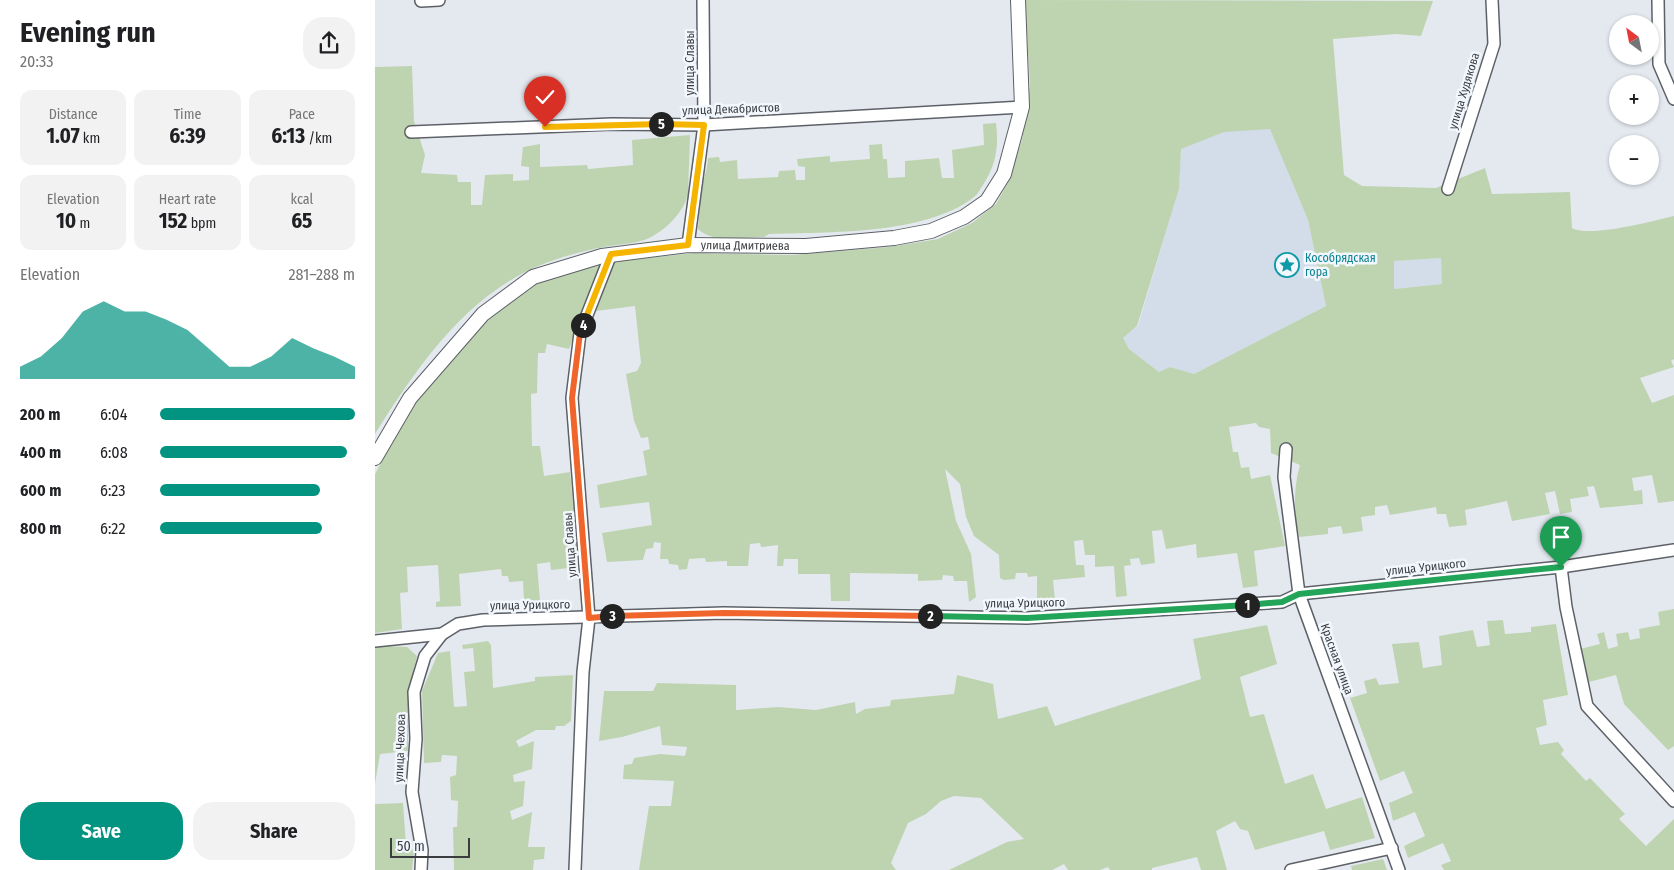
<!DOCTYPE html>
<html lang="en">
<head>
<meta charset="utf-8">
<style>
  body { margin:0; font-family:"Fira Sans Condensed",sans-serif; background:#f2f2f2; color:#202124; height:100vh; display:flex; flex-direction:column; font-size:19px; white-space:nowrap }
  * { box-sizing:border-box; margin:0 }
  p { font-size:16px; color:#757577 }
  .icon { flex:none; width:28px; height:28px; fill:none; stroke:currentColor; stroke-width:2; stroke-linecap:round; stroke-linejoin:round }
  .map { position:relative; flex:1; overflow:hidden }
  .side { display:flex; flex-direction:column; background:#fff; width:375px }
  .side>* { flex:none }
  .needle { width:32px; rotate:328deg }
  .controls { position:absolute; left:1234px; top:15px; display:grid; gap:10px }
  .controls a { display:grid; place-items:center; width:50px; height:50px; border-radius:50%; background:#fff; box-shadow:0 1px 4px #0004; font-size:25px }
  .scale { position:absolute; left:15px; bottom:12px; width:80px; box-sizing:border-box; padding-left:5px; border:2px solid #3a3c3f; border-top:0; font-size:14px; line-height:18px; white-space:nowrap; color:#3a3c3f; -webkit-text-stroke:4px #f2f7fe; paint-order:stroke }
  .pin { position:absolute; display:grid; place-items:center; width:42px; height:42px; color:#fff; margin:-51px -21px; border-radius:50% 50% 50% 0; rotate:-45deg; box-shadow:0 0 5px #0007 }
  .pin .icon { rotate:45deg }
  .km { position:absolute; width:25px; height:25px; margin:-12px; border-radius:50%; background:#222; color:#fff; font-size:14px; line-height:25px; text-align:center }
  .round { display:grid; place-items:center; flex:none; width:52px; height:52px; border-radius:20px; background:#f2f2f2 }
  .head { display:flex; align-items:center; justify-content:space-between; height:85px; padding:0 20px }
  h1 { font-size:28px; font-weight:700; line-height:38px }
  .stats { display:grid; grid-template-columns:repeat(3,1fr); gap:8px; height:85px; padding:5px 20px }
  .stats div { display:grid; align-content:center; border-radius:12px; background:#f2f2f2; text-align:center }
  .stats b { font-size:21px; font-weight:700 }
  .stats small { font-size:14px; font-weight:400 }
  .stats p { font-size:14px }
  .chart { height:140px; padding:10px 20px }
  .chart p { display:flex; justify-content:space-between }
  .chart svg { width:100%; height:90px; margin-top:5px; fill:#029481; opacity:.7 }
  .primary-button { display:flex; gap:10px; margin-top:auto; padding:10px 20px }
  .primary-button a { flex:1; height:58px; border-radius:20px; background:#029481; color:#fff; font-size:20px; font-weight:700; line-height:58px; text-align:center }
  .primary-button a+a { background:#f2f2f2; color:#202124 }
  ul { padding:0 20px; list-style:none; font-size:16px }
  li { display:grid; grid-template-columns:80px 60px 1fr; align-items:center; height:38px }
  li i { height:12px; border-radius:6px; background:#029481 }
  main { display:flex; flex:1; min-height:0 }
  .map>svg:first-child { display:block }
</style>
</head>
<body>
<main>
<section class="side">
<div class="head"><div><h1>Evening run</h1><p>20:33</p></div><a class="round"><svg class="icon" aria-label="share" viewBox="0 0 24 24"><path d="M12 15V3M7 8l5-5 5 5M5 13v7h14v-7"/></svg></a></div>
<div class="stats">
<div><p>Distance</p><b>1.07<small> km</small></b></div>
<div><p>Time</p><b>6:39</b></div>
<div><p>Pace</p><b>6:13<small> /km</small></b></div>
</div>
<div class="stats">
<div><p>Elevation</p><b>10<small> m</small></b></div>
<div><p>Heart rate</p><b>152<small> bpm</small></b></div>
<div><p>kcal</p><b>65</b></div>
</div>
<div class="chart"><p><span>Elevation</span>281–288 m</p>
<svg viewBox="0 0 160 44" preserveAspectRatio="none"><path d="M0 44V38L10 33L20 24L30 11L40 6L50 11L60 11L70 15L80 20L90 29L100 38L110 38L120 33L130 24L140 29L150 33L160 38V44z"/></svg>
</div>
<ul>
<li><b>200 m</b>6:04<i style="width:100%"></i></li>
<li><b>400 m</b>6:08<i style="width:96%"></i></li>
<li><b>600 m</b>6:23<i style="width:82%"></i></li>
<li><b>800 m</b>6:22<i style="width:83%"></i></li>
</ul>
<div class="primary-button"><a>Save</a><a>Share</a></div>
</section>
<div class="map">
<svg width="1299" height="870" viewBox="0 0 1299 870">
  <rect width="100%" height="100%" fill="#e4e9f0"/>
  <g fill="#d3dce9">
    <path d="M895,128L933,220L951,306L819,374L795,367L784,372L754,349L748,338L763,326L804,189L806,148L849,132Z"/>
    <path d="M1066,258L1068,284L1019,289V261Z"/>
  </g>
  <g fill="#bed4b0" fill-rule="evenodd">
    <path d="M650,0L1058,1L1046,36L1021,34L958,39L969,175L987,186L1061,188L1110,168L1117,194L1195,192L1197,228C1214,238 1278,221 1299,216V359L1296,361L1299,367L1265,378L1277,403L1299,395V501L1283,503L1277,475L1257,478L1259,491L1267,490L1268,504L1225,508L1219,486L1212,487L1214,496L1195,499L1197,512L1185,514L1180,491L1170,493L1175,514L1137,521L1132,501L1090,510L1092,525L1074,527L1071,514H1062L1061,507L1015,515L1012,505L1000,507V515L986,517L988,531L968,534L966,526L953,528V534L924,537C919,514 918,488 925,465L896,453L895,429L884,427L881,423L854,427L858,452H863L866,468L874,467L876,479L895,475L910,546L879,551L883,586L868,588L862,553L822,558L821,544L791,549L787,530L777,531L780,563L766,565L764,558L755,559L756,565L749,566L752,596L741,597L739,566L720,567V555H710L708,540L699,541L701,565H709L710,577L678,580L680,601L662,600V576L653,577L652,573H641L640,579L629,580L625,578L624,555L599,536L591,517L585,484L570,469L581,521L596,554L601,597L594,602L592,581H579L578,576L568,575L567,580L543,581V574L475,573V601H456L455,574H423V559H409L408,566H402L403,545L386,547L385,543L375,544L373,566H352V561L331,562L330,558L314,559L312,569L304,570L303,565L294,564L293,559H285L286,543L279,542L278,548L271,549L268,560L232,562L227,533L277,525L274,502L225,508L222,485L272,475L268,451L275,449L273,437L266,438L259,421L251,374L262,371L266,363L260,306L221,311L237,262L319,253L417,255L514,247L563,239L597,223L621,204L634,181L647,140L655,86ZM895,129L933,220L951,306L819,374L795,367L784,372L754,349L748,338L762,326L804,189L806,149L849,132ZM1066,258L1067,284L1019,289V261Z"/>
    <path d="M37,66L39,121L50,155L46,173L82,175L83,182H96V205H107L110,175L138,174V181L154,180V167L146,166L148,147L165,144V167L212,165L213,169L258,165L257,140L315,135L313,194C309,212 291,230 274,238C262,244 243,244 229,247C207,251 182,258 161,267C89,298 40,370 0,434V67Z"/>
    <path d="M621,123C624,147 621,165 608,185C605,189 603,194 599,197C551,235 453,232 394,234L389,237C370,237 338,244 323,229L326,190L332,167L333,158L344,157L345,162L362,160L363,179L403,177L404,171L420,170L421,180H430V167L423,166L422,159L455,156V162L495,159L494,145L507,144L508,159H512L513,178L530,177V161L564,158L567,178H579L577,150L609,145L608,124Z"/>
    <path d="M225,264L194,349L172,344L170,353H163L162,393L156,394L157,446H165L169,476L195,472L204,567L176,570L175,562L162,564L165,601H149L148,581L134,582L133,576H127L126,569L84,574L86,606L61,607V602L65,601L63,565L32,567L33,592L25,593L27,629L0,633V474L37,406L72,363L113,319L138,298L159,285L206,268Z"/>
    <path d="M1299,609V746L1293,750L1249,704L1241,675L1214,682L1205,649L1225,644L1222,634L1229,632L1233,649L1243,646L1241,634L1253,632L1255,640L1265,638L1264,629L1285,625L1283,612Z"/>
    <path d="M1128,620L1130,634L1156,632V627L1181,624L1193,695L1168,700L1172,725L1161,728L1165,745L1183,742L1189,750L1186,754L1211,781L1215,778L1250,814L1244,819L1271,846L1299,819V870H1069L1066,865L1076,861L1068,843L1033,858L1029,846L1050,836L1040,812L1018,821L1014,803L1038,793L1029,771L1005,781L975,698L992,693L989,681L1001,678L1004,685L1024,683L1017,644L1044,642L1048,668L1067,665L1064,636L1098,630L1102,647L1115,645L1112,621Z"/>
    <path d="M892,625L902,664L865,677L875,717L889,714L910,784L938,774L951,809L987,797L1000,838L955,850L949,831L880,850L873,831L865,829L860,821L841,831L852,870H826L822,857L777,868V870H735L733,867L725,870H693L689,864L677,870H574L632,842L649,839L606,798L579,796L566,801L551,814L533,823L516,863L521,870H264L274,806H296L299,781L248,779L249,765L257,764L259,758L285,754L310,756L312,747L287,745L285,726L247,737L224,741L229,691H278L282,683L361,685V710L403,707L441,710L480,702L481,714L490,709L515,706L516,700L579,694L582,675L618,684L623,719L672,706L680,726L826,679L818,639Z"/>
    <path d="M113,641L116,645L118,688L160,681V677L198,675L196,721L189,726H181L180,730H161L141,741L144,747L159,741L157,769L138,775L139,782L150,781L148,806L135,811L137,820L157,812L153,847H170L169,859L159,860L158,870H79L78,827H82L83,801L76,800L75,777L81,775L82,756L67,755L66,762L49,763L47,691L63,653L75,651L79,707L92,706L89,672L100,671L98,648L88,649L87,645Z"/>
    <path d="M10,646L32,647L42,656L33,693V751L5,754L0,784V647Z"/>
    <path d="M28,803L31,845L39,851L37,870H0V804Z"/>
    <path d="M1008,859L1012,870H977L976,866Z"/>
  </g>
  <g fill="none" stroke-linecap="round" stroke-linejoin="round">
    <defs>
      <g id="minor">
        <path d="M1283,0L1284,64L1299,99"/>
        <path d="M46,1L64,0"/>
        <path d="M36,132L237,124L329,125L647,107"/>
        <path d="M1073,189L1119,44L1117,0"/>
        <path d="M313,245L329,125L328,0"/>
        <path d="M911,449L909,477L924,594L1024,870"/>
        <path d="M1186,567L1191,607L1212,706L1299,801"/>
        <path d="M0,641L67,634L83,624L108,620L349,613L652,618L907,602L924,594L1186,567L1299,550"/>
        <path d="M46,870L47,850L37,792L41,739L39,692L50,656L67,634"/>
        <path d="M200,870L208,672L214,618L197,398L205,333L236,254"/>
        <path d="M916,870L1017,848"/>
      </g>
      <g id="tertiary">
        <path id="s1" d="M0,458L35,398L108,314L158,277L227,256L313,245L431,246L519,238L556,231L589,217L612,201L629,174L647,107L643,0"/>
      </g>
    </defs>
    <use href="#minor" stroke="#5d6167" stroke-width="14"/>
    <use href="#tertiary" stroke="#5d6167" stroke-width="16"/>
    <use href="#minor" stroke="#fff" stroke-width="11"/>
    <use href="#tertiary" stroke="#fff" stroke-width="14"/>
  </g>
  <g fill="none" stroke-linecap="round" stroke-linejoin="round">
    <defs>
      <path id="split-1" d="M872,605L907,602L924,594L1186,567"/>
      <path id="split-2" d="M555,616L652,618L872,605"/>
      <path id="split-3" d="M237,616L349,613L555,616"/>
      <path id="split-4" d="M208,325L205,333L197,398L214,618L237,616"/>
      <path id="split-5" d="M208,325L236,254L313,245L329,125L286,124"/>
      <path id="split-6" d="M170,127L286,124"/>
    </defs>
    <use href="#split-1" stroke="#fff" stroke-width="10"/>
    <use href="#split-2" stroke="#fff" stroke-width="10"/>
    <use href="#split-3" stroke="#fff" stroke-width="10"/>
    <use href="#split-4" stroke="#fff" stroke-width="10"/>
    <use href="#split-5" stroke="#fff" stroke-width="10"/>
    <use href="#split-6" stroke="#fff" stroke-width="10"/>
    <use href="#split-1" stroke="#22a559" stroke-width="6"/>
    <use href="#split-2" stroke="#22a559" stroke-width="6"/>
    <use href="#split-3" stroke="#f0652b" stroke-width="6"/>
    <use href="#split-4" stroke="#f0652b" stroke-width="6"/>
    <use href="#split-5" stroke="#f5b400" stroke-width="6"/>
    <use href="#split-6" stroke="#f5b400" stroke-width="6"/>
  </g>
  <defs>
    <symbol id="sight-ring" viewBox="-11 -11 22 22"><circle r="9.5" fill="#f2f7fe" stroke="#0f9aa8" stroke-width="1.5"/><path d="M0-6L1.8-2.2L6-1.7L2.9 1.2L3.7 5.4L0 3.3L-3.7 5.4L-2.9 1.2L-6-1.7L-1.8-2.2Z" fill="#0f9aa8"/></symbol>
  </defs>
  <g fill-rule="evenodd">
    <use href="#sight-ring" x="898" y="251" width="28" height="28"/>
  </g>
  <g text-anchor="middle" stroke-width="5" stroke-linejoin="round" paint-order="stroke">
    <g font-size="12" fill="#3a3c3f" stroke="#f2f7fe">
      <text transform="translate(315 63) rotate(-90)" y="4">улица Славы</text>
      <text transform="translate(1089 91) rotate(-73)" y="4">улица Худякова</text>
      <text transform="translate(356 109) rotate(-2)" y="4">улица Декабристов</text>
      <text dy="4" stroke="none"><textPath href="#s1" startOffset="459">улица Дмитриева</textPath></text>
      <text transform="translate(195 545) rotate(-94)" y="4">улица Славы</text>
      <text transform="translate(1051 567) rotate(-6)" y="4">улица Урицкого</text>
      <text transform="translate(650 603) rotate(-1)" y="4">улица Урицкого</text>
      <text transform="translate(155 605) rotate(-1)" y="4">улица Урицкого</text>
      <text transform="translate(962 659) rotate(70)" y="4">Красная улица</text>
      <text transform="translate(25 748) rotate(-88)" y="4">улица Чехова</text>
    </g>
    <g font-size="12" fill="#0d838f" stroke="#f2f7fe" text-anchor="start">
      <text x="930" y="262">Кособрядская<tspan x="930" dy="14">гора</tspan></text>
    </g>
  </g>
</svg>
<div class="controls">
<a><svg class="needle" viewBox="-14 -14 28 28"><path d="M0-13l5 13h-10z" fill="#e53935"/><path d="M0 13l5-13h-10z" fill="#757577"/></svg></a>
<a>+</a>
<a>−</a>
</div>
<div class="scale">50 m</div>
<div class="pin" style="left:1186px;top:567px;background:#1e9e55"><svg class="icon" aria-label="arrive" viewBox="0 0 24 24"><path d="M6 21V4h12l-3 4 3 4H6"/></svg></div>
<div class="pin" style="left:170px;top:127px;background:#d93025"><svg class="icon" aria-label="check" viewBox="0 0 24 24"><path d="M5 12l5 5 9-10"/></svg></div>
<b class="km" style="left:872px;top:605px">1</b>
<b class="km" style="left:555px;top:616px">2</b>
<b class="km" style="left:237px;top:616px">3</b>
<b class="km" style="left:208px;top:325px">4</b>
<b class="km" style="left:286px;top:124px">5</b>
</div>
</main>
</body>
</html>
